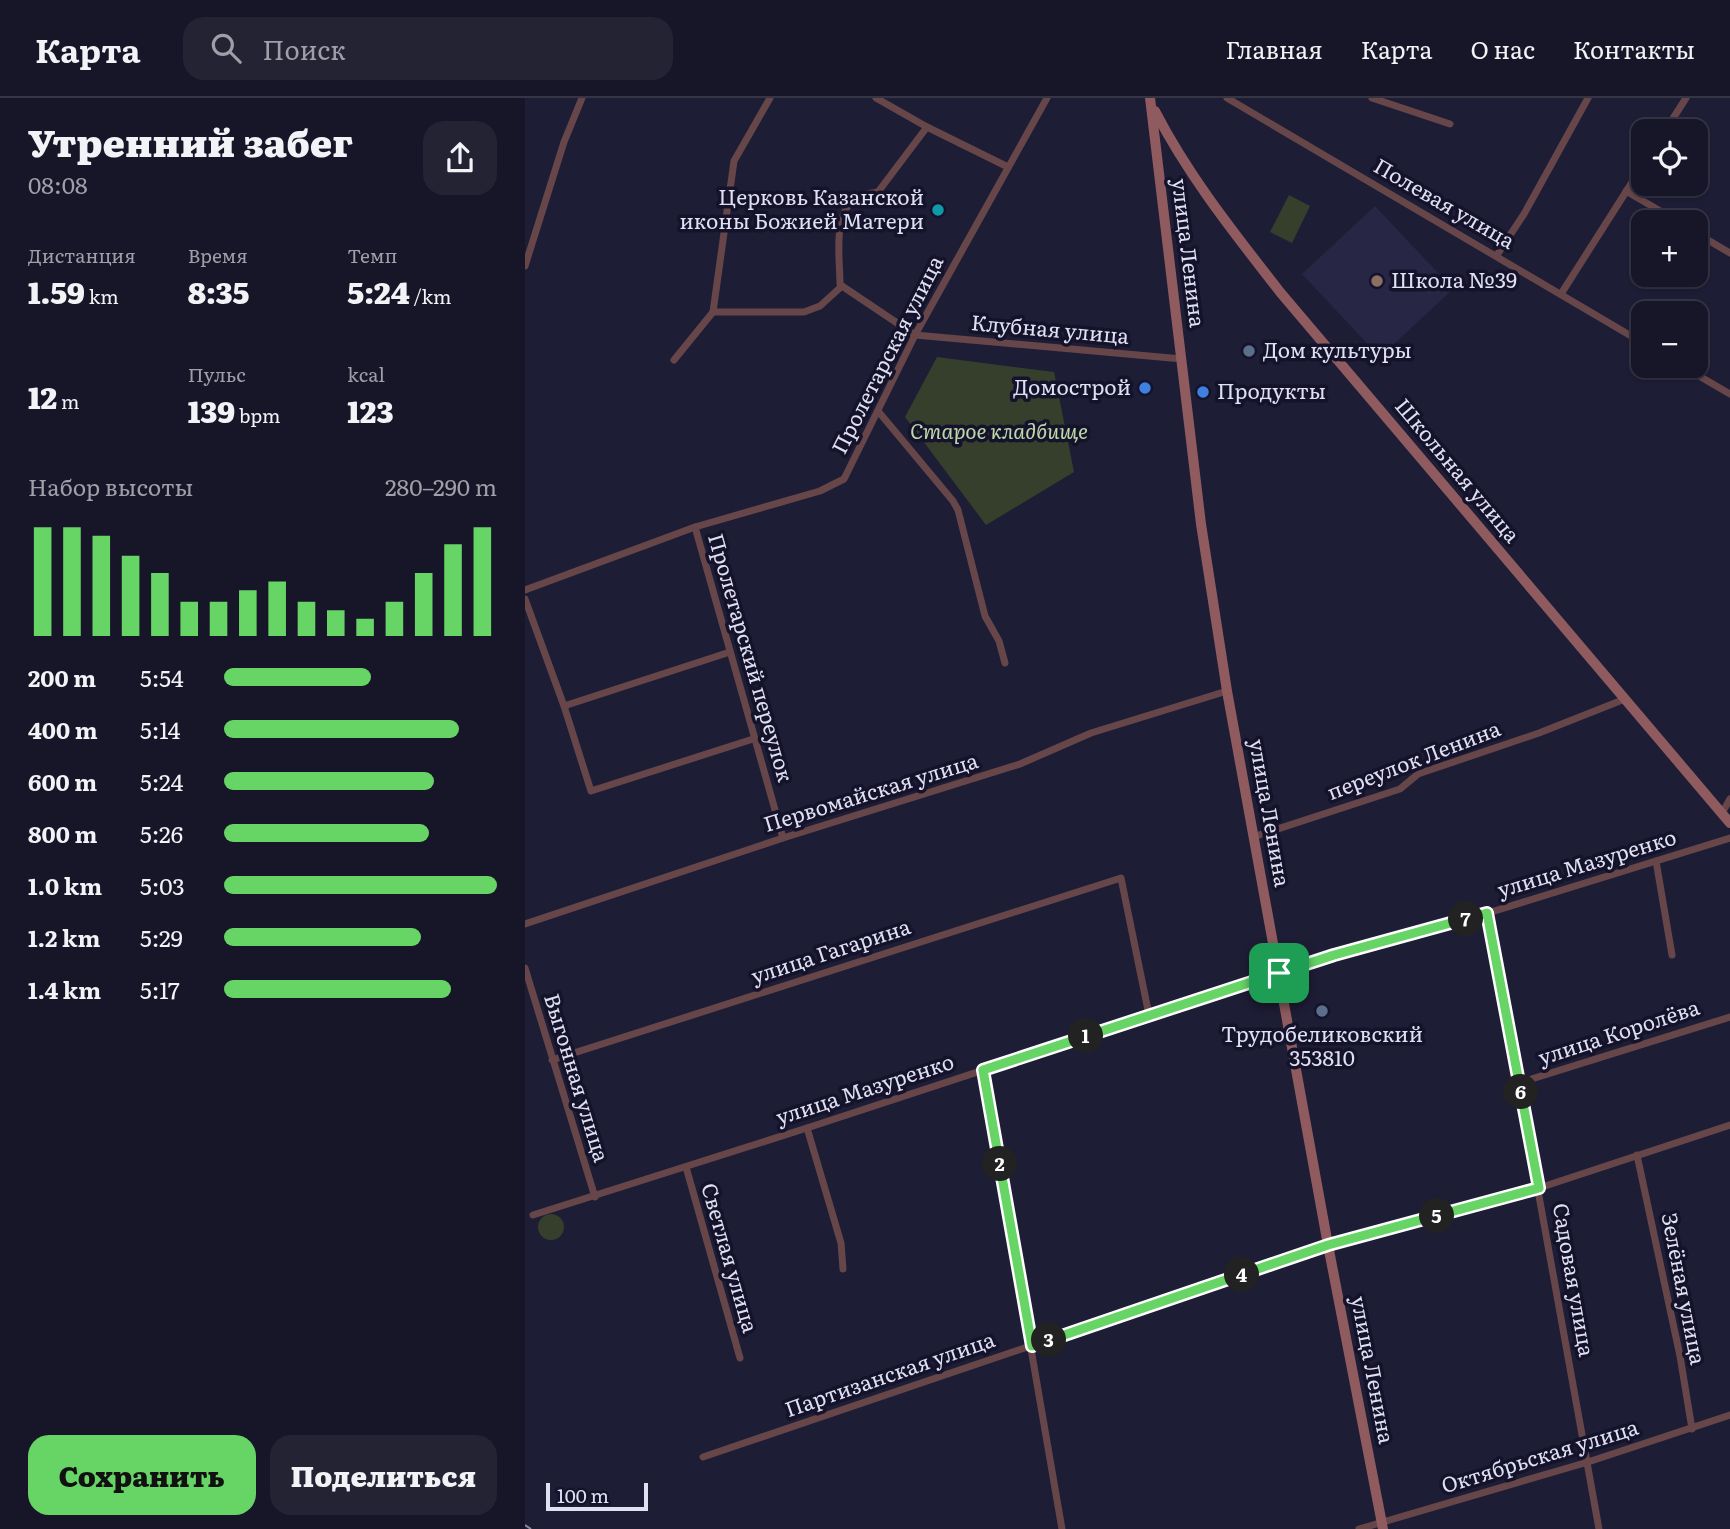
<!DOCTYPE html>
<html lang="ru">
<head>
<meta charset="utf-8">
<style>
  body { margin:0; font-family:Literata,serif; background:#232334; color:#f1f3f6; height:100vh; display:flex; flex-direction:column; font-size:26px; white-space:nowrap }
  * { box-sizing:border-box; margin:0 }
  p { font-size:23px; color:#9e9fa8 }
  .icon { flex:none; width:38px; height:38px; fill:none; stroke:currentColor; stroke-width:2; stroke-linecap:round; stroke-linejoin:round }
  .map { position:relative; flex:1; overflow:hidden }
  .panel { display:flex; flex-direction:column; background:#161628; width:525px }
  .panel>* { flex:none }
  .fabs { position:absolute; left:1106px; top:21px; display:grid; gap:14px }
  .fabs a { display:grid; place-items:center; width:77px; height:77px; border-radius:14px; background:#161628; box-shadow:0 2px 5px #0004,0 0 0 2px #353545; font-size:35px }
  .scale { position:absolute; left:21px; bottom:18px; width:102px; box-sizing:border-box; padding-left:7px; border:4px solid #dfe0f1; border-top:0; font-size:19px; line-height:24px; white-space:nowrap; color:#dfe0f1; -webkit-text-stroke:5px #15132c; paint-order:stroke }
  .pin { position:absolute; display:grid; place-items:center; width:60px; height:60px; color:#fff; margin:-30px; border-radius:14px; box-shadow:0 4px 10px #0006 }
  .km { position:absolute; width:35px; height:35px; margin:-18px; border-radius:50%; background:#222; color:#fff; font-size:19px; line-height:35px; text-align:center }
  .round { display:grid; place-items:center; flex:none; width:74px; height:74px; border-radius:21px; background:#232334 }
  .headline { display:flex; align-items:center; justify-content:space-between; height:119px; padding:0 28px }
  h1 { font-size:38px; font-weight:800; line-height:52px }
  .figures { display:grid; grid-template-columns:repeat(3,1fr); gap:10px; height:119px; padding:7px 28px }
  .figures div { display:grid; align-content:center }
  .figures b { font-size:30px; font-weight:800 }
  .figures small { font-size:19px; font-weight:400 }
  .figures p { font-size:19px }
  .chart { height:196px; padding:14px 28px }
  .chart p { display:flex; justify-content:space-between }
  .chart svg { width:100%; height:126px; margin-top:7px; stroke:#67d466; stroke-width:6 }
  .action { display:flex; gap:14px; margin-top:auto; padding:14px 28px }
  .action a { flex:1; height:80px; border-radius:21px; background:#67d466; color:#111; font-size:28px; font-weight:800; line-height:80px; text-align:center }
  .action a+a { background:#232334; color:#f1f3f6 }
  ul { padding:0 28px; list-style:none; font-size:23px }
  li { display:grid; grid-template-columns:112px 84px 1fr; align-items:center; height:52px }
  li i { height:18px; border-radius:9px; background:#67d466 }
  header { display:flex; align-items:center; gap:42px; box-sizing:border-box; height:98px; padding:0 35px; background:#161628; border-bottom:2px solid #353545 }
  header strong { font-size:33px }
  nav { display:flex; gap:38px; margin-inline-start:auto; font-size:24px }
  .search { width:490px; height:63px; background:#232334; display:flex; align-items:center; gap:18px; box-sizing:border-box; padding:0 24px; border-radius:21px; color:#9e9fa8; font-size:26px }
  main { display:flex; flex:1; min-height:0 }
  .map>svg:first-child { display:block }
</style>
</head>
<body>
<header>
<strong>Карта</strong>
<div class="search"><svg class="icon" aria-label="search" viewBox="0 0 24 24"><circle cx="10" cy="10" r="6"/><path d="M15 15l6 6"/></svg>Поиск</div>
<nav><a>Главная</a><a>Карта</a><a>О нас</a><a>Контакты</a></nav>
</header>
<main>
<section class="panel">
<div class="headline"><div><h1>Утренний забег</h1><p>08:08</p></div><a class="round"><svg class="icon" aria-label="share" viewBox="0 0 24 24"><path d="M12 15V3M7 8l5-5 5 5M5 13v7h14v-7"/></svg></a></div>
<div class="figures">
<div><p>Дистанция</p><b>1.59<small> km</small></b></div>
<div><p>Время</p><b>8:35</b></div>
<div><p>Темп</p><b>5:24<small> /km</small></b></div>
</div>
<div class="figures">
<div><b>12<small> m</small></b></div>
<div><p>Пульс</p><b>139<small> bpm</small></b></div>
<div><p>kcal</p><b>123</b></div>
</div>
<div class="chart"><p><span>Набор высоты</span>280–290 m</p>
<svg viewBox="0 0 160 44" preserveAspectRatio="none"><path d="M5 44V6M15 44V6M25 44V9M35 44V16M45 44V22M55 44V32M65 44V32M75 44V28M85 44V25M95 44V32M105 44V35M115 44V38M125 44V32M135 44V22M145 44V12M155 44V6"/></svg>
</div>
<ul>
<li><b>200 m</b>5:54<i style="width:54%"></i></li>
<li><b>400 m</b>5:14<i style="width:86%"></i></li>
<li><b>600 m</b>5:24<i style="width:77%"></i></li>
<li><b>800 m</b>5:26<i style="width:75%"></i></li>
<li><b>1.0 km</b>5:03<i style="width:100%"></i></li>
<li><b>1.2 km</b>5:29<i style="width:72%"></i></li>
<li><b>1.4 km</b>5:17<i style="width:83%"></i></li>
</ul>
<div class="action"><a>Сохранить</a><a>Поделиться</a></div>
</section>
<div class="map">
<svg width="1205" height="1431" viewBox="0 0 1205 1431">
  <rect width="100%" height="100%" fill="#1e1d36"/>
  <path fill="#272645" d="M850,108L928,191L855,259L777,176Z"/>
  <g fill="#353f2b">
    <path d="M764,97L785,108L767,145L745,134Z"/>
    <path d="M412,259L529,274L549,374L461,427L380,319Z"/>
    <circle cx="26" cy="1129" r="13"/>
  </g>
  <g fill="none" stroke-linecap="round" stroke-linejoin="round">
    <g stroke="#674649" stroke-width="7">
      <path d="M351,0L402,29L483,69"/>
      <path d="M702,0L1118,245"/>
      <path d="M847,0L925,26"/>
      <path d="M1140,33L1161,0"/>
      <path d="M1101,93L1154,124"/>
      <path d="M1171,135L1205,155"/>
      <path d="M972,157L999,116L1063,0"/>
      <path d="M0,168L39,44L57,0"/>
      <path d="M317,188L315,186C315,161 307,116 331,100C337,96 346,95 353,94L402,29"/>
      <path d="M1036,196L1118,67"/>
      <path d="M188,214H279L295,208L317,188L390,237L657,261"/>
      <path d="M149,262L188,214L209,63L245,0"/>
      <path d="M1157,268L1205,296"/>
      <path d="M353,313L428,403L433,412L460,518L474,543L480,565"/>
      <path d="M170,429L258,740"/>
      <path d="M0,492L170,429L295,393L319,381L390,237L522,0"/>
      <path d="M0,501L39,608L66,693L228,641"/>
      <path d="M39,608L205,554"/>
      <path d="M1197,715L1205,701"/>
      <path d="M728,739L875,691L893,676L1014,635L1100,601"/>
      <path d="M1131,763L1147,857"/>
      <path d="M963,815L1074,1431"/>
      <path d="M0,826L258,740L495,666L566,635L702,593"/>
      <path d="M0,870L70,1099"/>
      <path d="M27,962L596,780L624,917"/>
      <path d="M458,972L537,1431"/>
      <path d="M994,985L1205,919"/>
      <path d="M282,1030L316,1145L318,1171"/>
      <path d="M1112,1057L1155,1258L1167,1331"/>
      <path d="M161,1069L215,1260"/>
      <path d="M8,1117L282,1030L809,857L963,815L1205,740"/>
      <path d="M178,1359L803,1147L1014,1090L1205,1027"/>
      <path d="M834,1431L1063,1364L1205,1317"/>
    </g>
    <g stroke="#8f5b5f" stroke-width="10">
      <path d="M625,0L676,426L702,593L803,1147L858,1431"/>
      <path d="M630,13C664,79 710,136 755,194L1205,725"/>
    </g>
    <path stroke="#8a8a9f" stroke-width="2" stroke-dasharray="9 9" stroke-linecap="butt" d="M0,1427L6,1431"/>
  </g>
  <g fill="none" stroke-linecap="round" stroke-linejoin="round">
    <defs>
      <path id="route" d="M962,815L1014,1090L803,1147L507,1248L458,972L809,857Z"/>
    </defs>
    <use href="#route" stroke="#fff" stroke-width="14"/>
    <use href="#route" stroke="#67d466" stroke-width="9"/>
  </g>
  <circle fill="#0f9aa8" stroke="#15132c" stroke-width="2.5" cx="413" cy="112" r="7"/>
  <circle fill="#8d6e63" stroke="#15132c" stroke-width="2.5" cx="852" cy="183" r="7"/>
  <g fill="#5c6f8a" stroke="#15132c" stroke-width="2.5">
    <circle cx="724" cy="253" r="7"/>
    <circle cx="797" cy="913" r="7"/>
  </g>
  <g fill="#3f7fe0" stroke="#15132c" stroke-width="2.5">
    <circle cx="620" cy="290" r="7"/>
    <circle cx="678" cy="294" r="7"/>
  </g>
  <g text-anchor="middle" stroke-width="7" stroke-linejoin="round" paint-order="stroke">
    <g font-size="21" fill="#dfe0f1" stroke="#15132c" text-anchor="start">
      <text x="399" y="107" text-anchor="end">Церковь Казанской<tspan x="399" dy="24">иконы Божией Матери</tspan></text>
      <text x="866" y="190">Школа №39</text>
      <text x="738" y="260">Дом культуры</text>
      <text x="606" y="297" text-anchor="end">Домострой</text>
      <text x="692" y="301">Продукты</text>
      <text x="797" y="944" text-anchor="middle">Трудобеликовский<tspan x="797" dy="24">353810</tspan></text>
    </g>
    <g font-size="21" fill="#dfe0f1" stroke="#15132c">
      <text transform="translate(919 106) rotate(30)" y="7">Полевая улица</text>
      <text transform="translate(663 155) rotate(83)" y="7">улица Ленина</text>
      <text transform="translate(525 232) rotate(5)" y="7">Клубная улица</text>
      <text transform="translate(363 257) rotate(-63)" y="7">Пролетарская улица</text>
      <text transform="translate(932 373) rotate(50)" y="7">Школьная улица</text>
      <text transform="translate(225 560) rotate(74)" y="7">Пролетарский переулок</text>
      <text transform="translate(889 663) rotate(-21)" y="7">переулок Ленина</text>
      <text transform="translate(346 695) rotate(-17)" y="7">Первомайская улица</text>
      <text transform="translate(744 715) rotate(80)" y="7">улица Ленина</text>
      <text transform="translate(1062 766) rotate(-17)" y="7">улица Мазуренко</text>
      <text transform="translate(306 854) rotate(-18)" y="7">улица Гагарина</text>
      <text transform="translate(1094 935) rotate(-18)" y="7">улица Королёва</text>
      <text transform="translate(51 980) rotate(73)" y="7">Выгонная улица</text>
      <text transform="translate(340 992) rotate(-18)" y="7">улица Мазуренко</text>
      <text transform="translate(204 1160) rotate(74)" y="7">Светлая улица</text>
      <text transform="translate(1048 1182) rotate(80)" y="7">Садовая улица</text>
      <text transform="translate(1158 1191) rotate(79)" y="7">Зелёная улица</text>
      <text transform="translate(847 1272) rotate(79)" y="7">улица Ленина</text>
      <text transform="translate(365 1277) rotate(-19)" y="7">Партизанская улица</text>
      <text transform="translate(1015 1359) rotate(-17)" y="7">Октябрьская улица</text>
    </g>
    <g font-size="21" font-style="italic" fill="#bed7a7" stroke="#15132c">
      <text x="474" y="341">Старое кладбище</text>
    </g>
  </g>
</svg>
<div class="fabs">
<a><svg class="icon" aria-label="locate" viewBox="0 0 24 24"><circle cx="12" cy="12" r="6"/><path d="M12 2v4M12 18v4M2 12h4M18 12h4"/></svg></a>
<a>+</a>
<a>−</a>
</div>
<div class="scale">100 m</div>
<div class="pin" style="left:754px;top:875px;background:#1e9e55"><svg class="icon" aria-label="arrive" viewBox="0 0 24 24"><path d="M6 21V4h12l-3 4 3 4H6"/></svg></div>
<b class="km" style="left:561px;top:938px">1</b>
<b class="km" style="left:475px;top:1066px">2</b>
<b class="km" style="left:524px;top:1242px">3</b>
<b class="km" style="left:717px;top:1177px">4</b>
<b class="km" style="left:912px;top:1118px">5</b>
<b class="km" style="left:996px;top:994px">6</b>
<b class="km" style="left:941px;top:821px">7</b>
</div>
</main>
</body>
</html>
